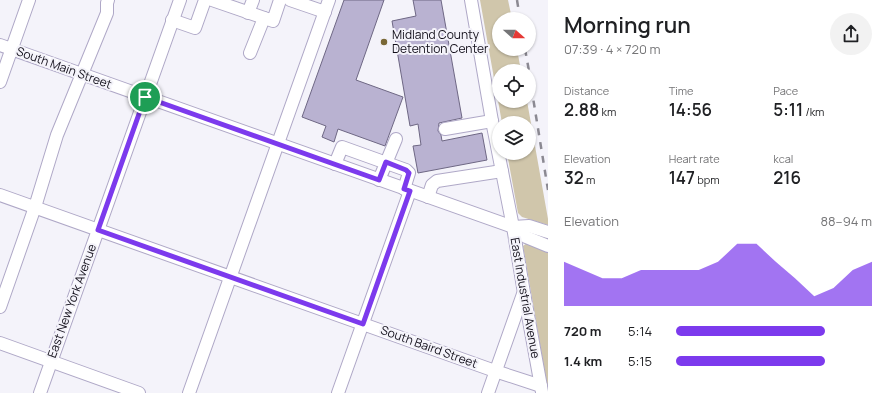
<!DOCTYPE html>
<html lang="en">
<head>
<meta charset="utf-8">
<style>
  body { margin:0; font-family:Manrope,sans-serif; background:#f2f2f2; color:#202124; height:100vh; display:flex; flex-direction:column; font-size:15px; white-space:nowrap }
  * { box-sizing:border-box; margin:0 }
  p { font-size:13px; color:#757577 }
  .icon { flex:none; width:22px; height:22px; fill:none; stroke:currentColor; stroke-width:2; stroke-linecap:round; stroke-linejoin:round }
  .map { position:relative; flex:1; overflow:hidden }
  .details { display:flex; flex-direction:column; background:#fff; width:340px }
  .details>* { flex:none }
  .needle { width:26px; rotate:111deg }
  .controls { position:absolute; left:492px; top:12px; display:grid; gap:8px }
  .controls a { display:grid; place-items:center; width:44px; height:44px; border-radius:50%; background:#fff; box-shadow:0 1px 3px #0004; font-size:20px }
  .pin { position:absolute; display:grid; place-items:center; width:34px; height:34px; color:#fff; margin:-17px; border:2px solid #fff; border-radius:50%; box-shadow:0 1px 4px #0007 }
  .round { display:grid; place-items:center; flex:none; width:42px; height:42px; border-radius:21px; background:#f2f2f2 }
  .head { display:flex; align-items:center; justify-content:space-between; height:68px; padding:0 16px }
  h1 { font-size:22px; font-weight:600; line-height:30px }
  .metrics { display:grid; grid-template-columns:repeat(3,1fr); gap:6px; height:68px; padding:4px 16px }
  .metrics div { display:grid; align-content:center }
  .metrics b { font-size:17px; font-weight:600 }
  .metrics small { font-size:11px; font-weight:400 }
  .metrics p { font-size:11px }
  .chart { height:112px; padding:8px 16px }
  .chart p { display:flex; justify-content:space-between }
  .chart svg { width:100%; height:72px; margin-top:4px; fill:#7c3aed; opacity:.7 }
  ul { padding:0 16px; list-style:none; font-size:13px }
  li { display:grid; grid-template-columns:64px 48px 1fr; align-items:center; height:30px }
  li i { height:10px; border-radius:5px; background:#7c3aed }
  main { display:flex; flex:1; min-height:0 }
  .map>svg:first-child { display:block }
</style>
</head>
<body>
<main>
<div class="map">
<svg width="548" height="393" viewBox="0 0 548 393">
  <rect width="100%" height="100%" fill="#f4f3fa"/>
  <g fill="#d0c6ab">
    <path d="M480,0H508L512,19H499V49H517L521,71H499V101H527L548,219V225L522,217L518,213L507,153H529V123H502Z"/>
    <path d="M527,243L548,251V390L523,246Z"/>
  </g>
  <g fill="#b9b2d1" stroke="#6e6784">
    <path d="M344,0H384L356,80L403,97L385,146L338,129L334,142L322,137L326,126L302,117Z"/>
    <path d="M413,0H441L462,118L439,123L438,131L441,135L442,141L482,133L487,160L418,173L413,146L421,145L418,124L410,126L392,21L416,16Z"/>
  </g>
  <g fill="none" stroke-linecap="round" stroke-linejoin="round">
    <defs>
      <g id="minor">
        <path d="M212,0L273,21L280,0"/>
        <path d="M290,0L325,12"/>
        <path d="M471,0L492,121L513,227L524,293L542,392"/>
        <path d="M248,13L253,0"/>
        <path d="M172,20L195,28L205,0"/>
        <path d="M0,45L513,227L526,237L548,246"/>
        <path d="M250,53L264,18"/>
        <path d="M0,82L29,0"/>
        <path d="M445,129L492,121"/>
        <path d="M335,164L342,147L406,170L409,173L404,189"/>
        <path d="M379,180L396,139"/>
        <path d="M0,195L495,371L541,386"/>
        <path d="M428,197L432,185L437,181L502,171"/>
        <path d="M513,227L529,226L548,232"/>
        <path d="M0,307L35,207L57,135L107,13V3L108,0"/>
        <path d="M0,343L139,393"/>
        <path d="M40,393L180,0"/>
        <path d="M189,393L329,0"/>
        <path d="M338,393L410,191"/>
        <path d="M488,393L523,294"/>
      </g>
    </defs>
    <use href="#minor" stroke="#afa8c7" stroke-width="14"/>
    <use href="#minor" stroke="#fff" stroke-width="12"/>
    <g stroke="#8b8992" stroke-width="2.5" stroke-dasharray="7 7" stroke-linecap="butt">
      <path d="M517,0L520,19"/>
      <path d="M525,49L529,71"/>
      <path d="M529,73L548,190"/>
    </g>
  </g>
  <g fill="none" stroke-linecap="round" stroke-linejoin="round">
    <defs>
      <path id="route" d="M145,97L379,180L386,162L406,170L409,173L404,189L410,191L363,324L98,230Z"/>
    </defs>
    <use href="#route" stroke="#fff" stroke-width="8"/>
    <use href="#route" stroke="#7c3aed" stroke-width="5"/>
  </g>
  <circle fill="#796736" stroke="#f4f3fa" stroke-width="1.5" cx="384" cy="42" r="4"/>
  <g text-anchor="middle" stroke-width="4" stroke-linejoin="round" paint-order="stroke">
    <g font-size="12" fill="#110e19" stroke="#f4f3fa" text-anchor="start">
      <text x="392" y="39">Midland County<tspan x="392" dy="14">Detention Center</tspan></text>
    </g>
    <g font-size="12" fill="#110e19" stroke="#f4f3fa">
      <text transform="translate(64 68) rotate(20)" y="4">South Main Street</text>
      <text transform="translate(525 298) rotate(80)" y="4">East Industrial Avenue</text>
      <text transform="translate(72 301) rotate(-70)" y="4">East New York Avenue</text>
      <text transform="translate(429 347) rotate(20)" y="4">South Baird Street</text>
    </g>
  </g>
</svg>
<div class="controls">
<a><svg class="needle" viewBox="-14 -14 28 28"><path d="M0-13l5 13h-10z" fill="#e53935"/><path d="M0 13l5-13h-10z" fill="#757577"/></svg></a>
<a><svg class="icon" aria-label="locate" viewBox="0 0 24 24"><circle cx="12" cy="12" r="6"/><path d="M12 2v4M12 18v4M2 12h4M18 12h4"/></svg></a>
<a><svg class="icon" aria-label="layers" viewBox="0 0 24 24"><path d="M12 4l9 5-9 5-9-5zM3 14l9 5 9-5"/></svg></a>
</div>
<div class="pin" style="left:145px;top:97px;background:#1e9e55"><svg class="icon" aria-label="arrive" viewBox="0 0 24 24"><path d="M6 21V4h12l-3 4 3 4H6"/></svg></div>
</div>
<section class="details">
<div class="head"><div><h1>Morning run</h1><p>07:39 · 4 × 720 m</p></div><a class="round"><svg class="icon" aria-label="share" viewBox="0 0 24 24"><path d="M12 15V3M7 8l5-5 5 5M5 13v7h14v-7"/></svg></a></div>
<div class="metrics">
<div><p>Distance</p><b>2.88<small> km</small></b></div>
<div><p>Time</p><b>14:56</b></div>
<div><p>Pace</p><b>5:11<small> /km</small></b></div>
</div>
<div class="metrics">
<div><p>Elevation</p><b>32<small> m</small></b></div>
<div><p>Heart rate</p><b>147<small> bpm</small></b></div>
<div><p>kcal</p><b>216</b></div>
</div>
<div class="chart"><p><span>Elevation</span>88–94 m</p>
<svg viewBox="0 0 160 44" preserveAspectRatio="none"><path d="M0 44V17L10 22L20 27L30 27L40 22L50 22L60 22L70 22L80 17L90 6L100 6L110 17L120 27L130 38L140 33L150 22L160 17V44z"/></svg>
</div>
<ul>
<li><b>720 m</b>5:14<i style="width:76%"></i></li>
<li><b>1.4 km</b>5:15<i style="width:76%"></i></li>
</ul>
</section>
</main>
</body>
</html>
